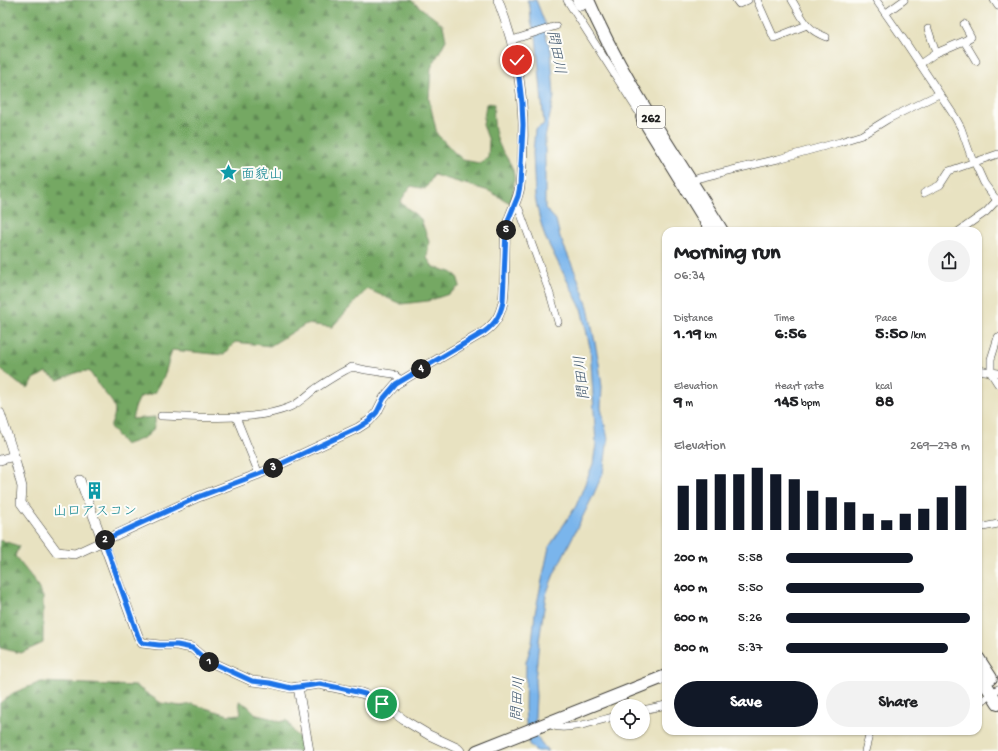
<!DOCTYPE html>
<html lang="en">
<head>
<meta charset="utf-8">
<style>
  body { margin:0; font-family:"Gochi Hand","Klee One",sans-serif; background:#f2f2f2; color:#202124; height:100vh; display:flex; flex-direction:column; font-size:15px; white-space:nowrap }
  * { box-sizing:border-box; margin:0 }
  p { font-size:13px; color:#757577 }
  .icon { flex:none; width:22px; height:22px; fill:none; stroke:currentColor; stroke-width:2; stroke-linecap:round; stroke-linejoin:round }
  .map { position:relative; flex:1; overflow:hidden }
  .drawer { position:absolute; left:662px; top:227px; width:320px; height:508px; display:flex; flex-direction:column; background:#fff; border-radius:12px; box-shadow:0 1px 3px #0004 }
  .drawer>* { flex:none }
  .tools { position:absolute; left:610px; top:699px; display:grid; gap:8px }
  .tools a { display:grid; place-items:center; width:40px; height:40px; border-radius:50%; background:#fff; box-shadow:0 1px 3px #0004; font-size:20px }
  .pin { position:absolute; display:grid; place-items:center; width:34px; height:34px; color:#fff; margin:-17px; border:2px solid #fff; border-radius:50%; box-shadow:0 1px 4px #0007 }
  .km { position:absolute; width:20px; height:20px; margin:-10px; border-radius:50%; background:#222; color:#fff; font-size:11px; line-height:20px; text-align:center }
  .round { display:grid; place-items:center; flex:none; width:42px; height:42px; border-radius:21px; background:#f2f2f2 }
  .summary { display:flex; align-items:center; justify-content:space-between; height:68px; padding:0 12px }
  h1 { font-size:22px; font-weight:700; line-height:30px }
  .stats { display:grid; grid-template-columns:repeat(3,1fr); gap:6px; height:68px; padding:4px 12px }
  .stats div { display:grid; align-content:center }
  .stats b { font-size:17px; font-weight:700 }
  .stats small { font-size:11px; font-weight:400 }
  .stats p { font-size:11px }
  .chart { height:112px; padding:8px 12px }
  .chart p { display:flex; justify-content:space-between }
  .chart svg { width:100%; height:72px; margin-top:4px; stroke:#111827; stroke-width:6 }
  .button { display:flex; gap:8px; margin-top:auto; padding:8px 12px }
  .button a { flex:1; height:46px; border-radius:24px; background:#111827; color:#fff; font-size:16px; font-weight:700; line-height:46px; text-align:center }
  .button a+a { background:#f2f2f2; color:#202124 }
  ul { padding:0 12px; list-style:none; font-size:13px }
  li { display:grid; grid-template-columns:64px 48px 1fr; align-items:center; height:30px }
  li i { height:10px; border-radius:5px; background:#111827 }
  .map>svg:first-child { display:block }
</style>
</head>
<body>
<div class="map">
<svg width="998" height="751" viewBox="0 0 998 751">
  <defs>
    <pattern id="forest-firs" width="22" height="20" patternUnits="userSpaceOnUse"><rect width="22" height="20" fill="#75a864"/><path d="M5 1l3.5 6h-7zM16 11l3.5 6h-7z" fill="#5f8852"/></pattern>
  </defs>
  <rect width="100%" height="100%" fill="#fdfcf7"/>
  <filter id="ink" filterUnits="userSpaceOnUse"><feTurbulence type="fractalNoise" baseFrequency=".025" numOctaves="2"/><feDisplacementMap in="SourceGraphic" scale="8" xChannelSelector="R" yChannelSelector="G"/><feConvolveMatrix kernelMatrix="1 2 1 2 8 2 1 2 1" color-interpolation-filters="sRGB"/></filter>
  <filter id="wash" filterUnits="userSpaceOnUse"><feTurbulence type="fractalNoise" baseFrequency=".012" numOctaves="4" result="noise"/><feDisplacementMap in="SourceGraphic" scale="16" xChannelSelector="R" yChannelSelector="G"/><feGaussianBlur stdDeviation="0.9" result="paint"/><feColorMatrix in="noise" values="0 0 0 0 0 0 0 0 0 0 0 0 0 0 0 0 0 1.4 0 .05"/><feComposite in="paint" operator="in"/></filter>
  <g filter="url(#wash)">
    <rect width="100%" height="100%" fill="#e8e2c1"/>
    <g fill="url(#forest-firs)" stroke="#486240">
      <path d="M0,0H411L443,25L446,40L431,68L429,99L437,134L454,152L463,160L479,163L488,158L489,141L483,125L486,104L490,103L494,104C493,118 494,131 499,144C503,154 513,164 514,175C515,185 513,194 510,203L489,191L434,175L425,189L411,186L400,202L421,219L429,242L427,258L433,267L451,272L457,276L460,286L449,294L428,301L401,304L367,289L332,327L306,324L270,346L235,342L224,355L172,350L164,377L155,393L140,397L135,408L132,419L155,417C157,437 140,439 125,445L110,427C120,405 113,404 100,387C96,382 93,376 89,371L78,372L58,380L46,372L34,379L28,388L19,384L0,369Z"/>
      <path d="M0,540L19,546L15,556L34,580L43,597V643L21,653L0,648Z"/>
      <path d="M41,682L136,686L161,703L181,706L192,704L229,715L241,714L239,701L248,706L257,715L270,718L280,722L287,720L294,732L299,737L302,751H0V703L13,693Z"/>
    </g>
    <path fill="#7ab5ec" stroke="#4b6884" d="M527,0H536L546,26L545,33L551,51L554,97L545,138V208L556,220L560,237L578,279L588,307L599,363L602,387L601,408L608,439L603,473L592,498L554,574L546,595L539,641L535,681L536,696L535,716L536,736L548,751H537L530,746L527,738L525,708L526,662L532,643L535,613L549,547L576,506L593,464L596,444L590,347L581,308L545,237L539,216L535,197L533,153L535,130L544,124L536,36L531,22L530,7Z"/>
  </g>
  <g filter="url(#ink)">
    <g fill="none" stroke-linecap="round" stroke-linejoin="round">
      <defs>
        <g id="minor">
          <path d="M567,0L638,111"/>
          <path d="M736,0L739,4L748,0"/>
          <path d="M757,0L774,38L807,25"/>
          <path d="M792,0C803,18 805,29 826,37"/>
          <path d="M876,0L904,40L955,117L961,128L973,162"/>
          <path d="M994,0L998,6"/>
          <path d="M886,13L904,0"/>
          <path d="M964,24L971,37L964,41"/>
          <path d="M928,29L936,53"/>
          <path d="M512,40L556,26"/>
          <path d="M920,64L936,53L964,41L976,61"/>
          <path d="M974,161L984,183L998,202"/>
          <path d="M688,183L699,178L778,159L840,142L862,135L888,119L939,94"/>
          <path d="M924,193L940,185L949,171L998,154"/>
          <path d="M514,207L519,209L550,294L558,322"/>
          <path d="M959,231L986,212L998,199"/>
          <path d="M998,337L991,359V373L998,384"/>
          <path d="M978,370L998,373"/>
          <path d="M161,416C200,417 254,422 290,407C300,403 307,395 315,389C327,381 339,373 352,367L366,370L393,374L401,380"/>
          <path d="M236,417L259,474"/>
          <path d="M978,528L998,524"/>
          <path d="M978,704L998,689"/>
          <path d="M643,710L666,705"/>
          <path d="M552,720L553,726C569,731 600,720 617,716"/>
          <path d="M865,751L869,735L874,731"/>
        </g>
        <g id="tertiary">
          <path d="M0,413L14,456L22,487L21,503L57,552L75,554L198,497L259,474L358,428L369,421L377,412L384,398L396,384L484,332C495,324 500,316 503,302C505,286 505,270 505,253C505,245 505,237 506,229C509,214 518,201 520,186C528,122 521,59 498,0"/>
          <path d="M0,460L14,456"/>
          <path d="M80,480L138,636L142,643L159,645H177L192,648L206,660L252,681L270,683L291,688L319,684L361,693L372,697L404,720L429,735L457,748L460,751"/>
          <path d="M298,687L309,751"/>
        </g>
        <path id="primary" d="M477,751L666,676"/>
        <g id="trunk">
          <path d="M588,0C623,82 676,155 722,231"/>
          <path d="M642,117L712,231"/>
          <path d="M978,658L991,678"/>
          <path d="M978,672L998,704"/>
        </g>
        <path id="motorway" d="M579,0L581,4"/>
      </defs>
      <use href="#minor" stroke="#3b3a35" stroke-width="8"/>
      <use href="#tertiary" stroke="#3b3a35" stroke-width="10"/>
      <use href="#primary" stroke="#3b3a35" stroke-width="14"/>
      <use href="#trunk" stroke="#3b3a35" stroke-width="14"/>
      <use href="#motorway" stroke="#3b3a35" stroke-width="14"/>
      <use href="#minor" stroke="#fff" stroke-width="7"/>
      <use href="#tertiary" stroke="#fff" stroke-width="9"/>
      <use href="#primary" stroke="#fff" stroke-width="12"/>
      <use href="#trunk" stroke="#fff" stroke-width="12"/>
      <use href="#motorway" stroke="#fff" stroke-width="13"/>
    </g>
  </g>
  <g fill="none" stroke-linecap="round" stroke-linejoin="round" filter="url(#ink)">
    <defs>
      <path id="route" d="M382,704L372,696L361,693L340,688L320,684L291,688L270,683L252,681L206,660L192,648L177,645H159L142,643L138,636L104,540L198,497L259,474L358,428L369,421L377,412L384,398L396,384L484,332C495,324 500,316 503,302L506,230L509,218L518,196L520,186L523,125L522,103L517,60"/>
    </defs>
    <use href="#route" stroke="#fff" stroke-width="8"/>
    <use href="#route" stroke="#1a73e8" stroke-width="5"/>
  </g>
  <defs>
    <symbol id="sight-bare" viewBox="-9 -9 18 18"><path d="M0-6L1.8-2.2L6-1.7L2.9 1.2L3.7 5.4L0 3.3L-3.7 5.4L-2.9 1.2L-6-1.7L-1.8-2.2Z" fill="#0f9aa8" stroke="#fdfcf7" stroke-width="2.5" paint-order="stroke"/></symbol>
    <symbol id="building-bare" viewBox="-9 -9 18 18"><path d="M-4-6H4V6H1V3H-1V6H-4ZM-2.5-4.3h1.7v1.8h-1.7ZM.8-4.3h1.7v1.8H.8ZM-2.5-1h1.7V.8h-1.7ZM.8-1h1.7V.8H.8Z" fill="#0f9aa8" stroke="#fdfcf7" stroke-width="2.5" paint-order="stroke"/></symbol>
  </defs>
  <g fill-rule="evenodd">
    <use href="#sight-bare" x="216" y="160" width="25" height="25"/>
    <use href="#building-bare" x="82" y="478" width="25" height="25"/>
  </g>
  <g text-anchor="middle" stroke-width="4" stroke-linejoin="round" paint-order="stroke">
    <rect fill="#fdfcf7" stroke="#605f5e" stroke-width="1" x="637" y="106" width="28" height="22" rx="3"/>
    <g font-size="13" font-weight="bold" fill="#1c1c1c">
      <text x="651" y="122">262</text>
    </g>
    <g font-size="14" fill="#0d838f" stroke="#fdfcf7" text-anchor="start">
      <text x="241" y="178">面貌山</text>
      <text x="95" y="515" text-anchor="middle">山口アスコン</text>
    </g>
    <g font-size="15" font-style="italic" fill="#42596f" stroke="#fdfcf7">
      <text transform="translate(557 52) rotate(79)" y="5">問田川</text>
      <text transform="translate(581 378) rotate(-96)" y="5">問田川</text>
      <text transform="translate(517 699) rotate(-87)" y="5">問田川</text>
    </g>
  </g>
</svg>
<div class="tools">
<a><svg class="icon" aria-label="locate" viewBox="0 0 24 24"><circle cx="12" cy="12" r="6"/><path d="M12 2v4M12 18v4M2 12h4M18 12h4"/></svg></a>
</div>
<div class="pin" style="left:382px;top:704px;background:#1e9e55"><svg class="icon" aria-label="arrive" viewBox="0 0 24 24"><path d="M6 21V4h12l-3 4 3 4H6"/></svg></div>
<div class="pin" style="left:517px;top:60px;background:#d93025"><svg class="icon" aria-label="check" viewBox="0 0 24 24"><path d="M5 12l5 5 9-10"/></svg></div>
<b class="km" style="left:209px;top:662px">1</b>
<b class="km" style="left:105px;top:540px">2</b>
<b class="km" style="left:273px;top:468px">3</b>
<b class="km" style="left:421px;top:369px">4</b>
<b class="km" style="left:506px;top:230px">5</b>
<section class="drawer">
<div class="summary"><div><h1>Morning run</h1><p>06:34</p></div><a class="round"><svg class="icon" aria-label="share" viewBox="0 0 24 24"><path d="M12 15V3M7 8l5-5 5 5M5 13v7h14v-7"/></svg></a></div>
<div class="stats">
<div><p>Distance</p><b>1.19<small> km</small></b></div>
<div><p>Time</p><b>6:56</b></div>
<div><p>Pace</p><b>5:50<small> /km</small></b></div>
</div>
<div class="stats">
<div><p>Elevation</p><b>9<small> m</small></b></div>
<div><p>Heart rate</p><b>145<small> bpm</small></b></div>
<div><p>kcal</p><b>88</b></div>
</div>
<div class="chart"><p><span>Elevation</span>269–278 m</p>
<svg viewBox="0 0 160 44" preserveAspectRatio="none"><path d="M5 44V17M15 44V13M25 44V10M35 44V10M45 44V6M55 44V10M65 44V13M75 44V20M85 44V24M95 44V27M105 44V34M115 44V38M125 44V34M135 44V31M145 44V24M155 44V17"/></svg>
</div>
<ul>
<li><b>200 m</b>5:58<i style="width:69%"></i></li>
<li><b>400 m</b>5:50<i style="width:75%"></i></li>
<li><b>600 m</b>5:26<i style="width:100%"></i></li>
<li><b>800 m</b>5:37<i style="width:88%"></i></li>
</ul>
<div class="button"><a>Save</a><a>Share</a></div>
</section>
</div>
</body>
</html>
